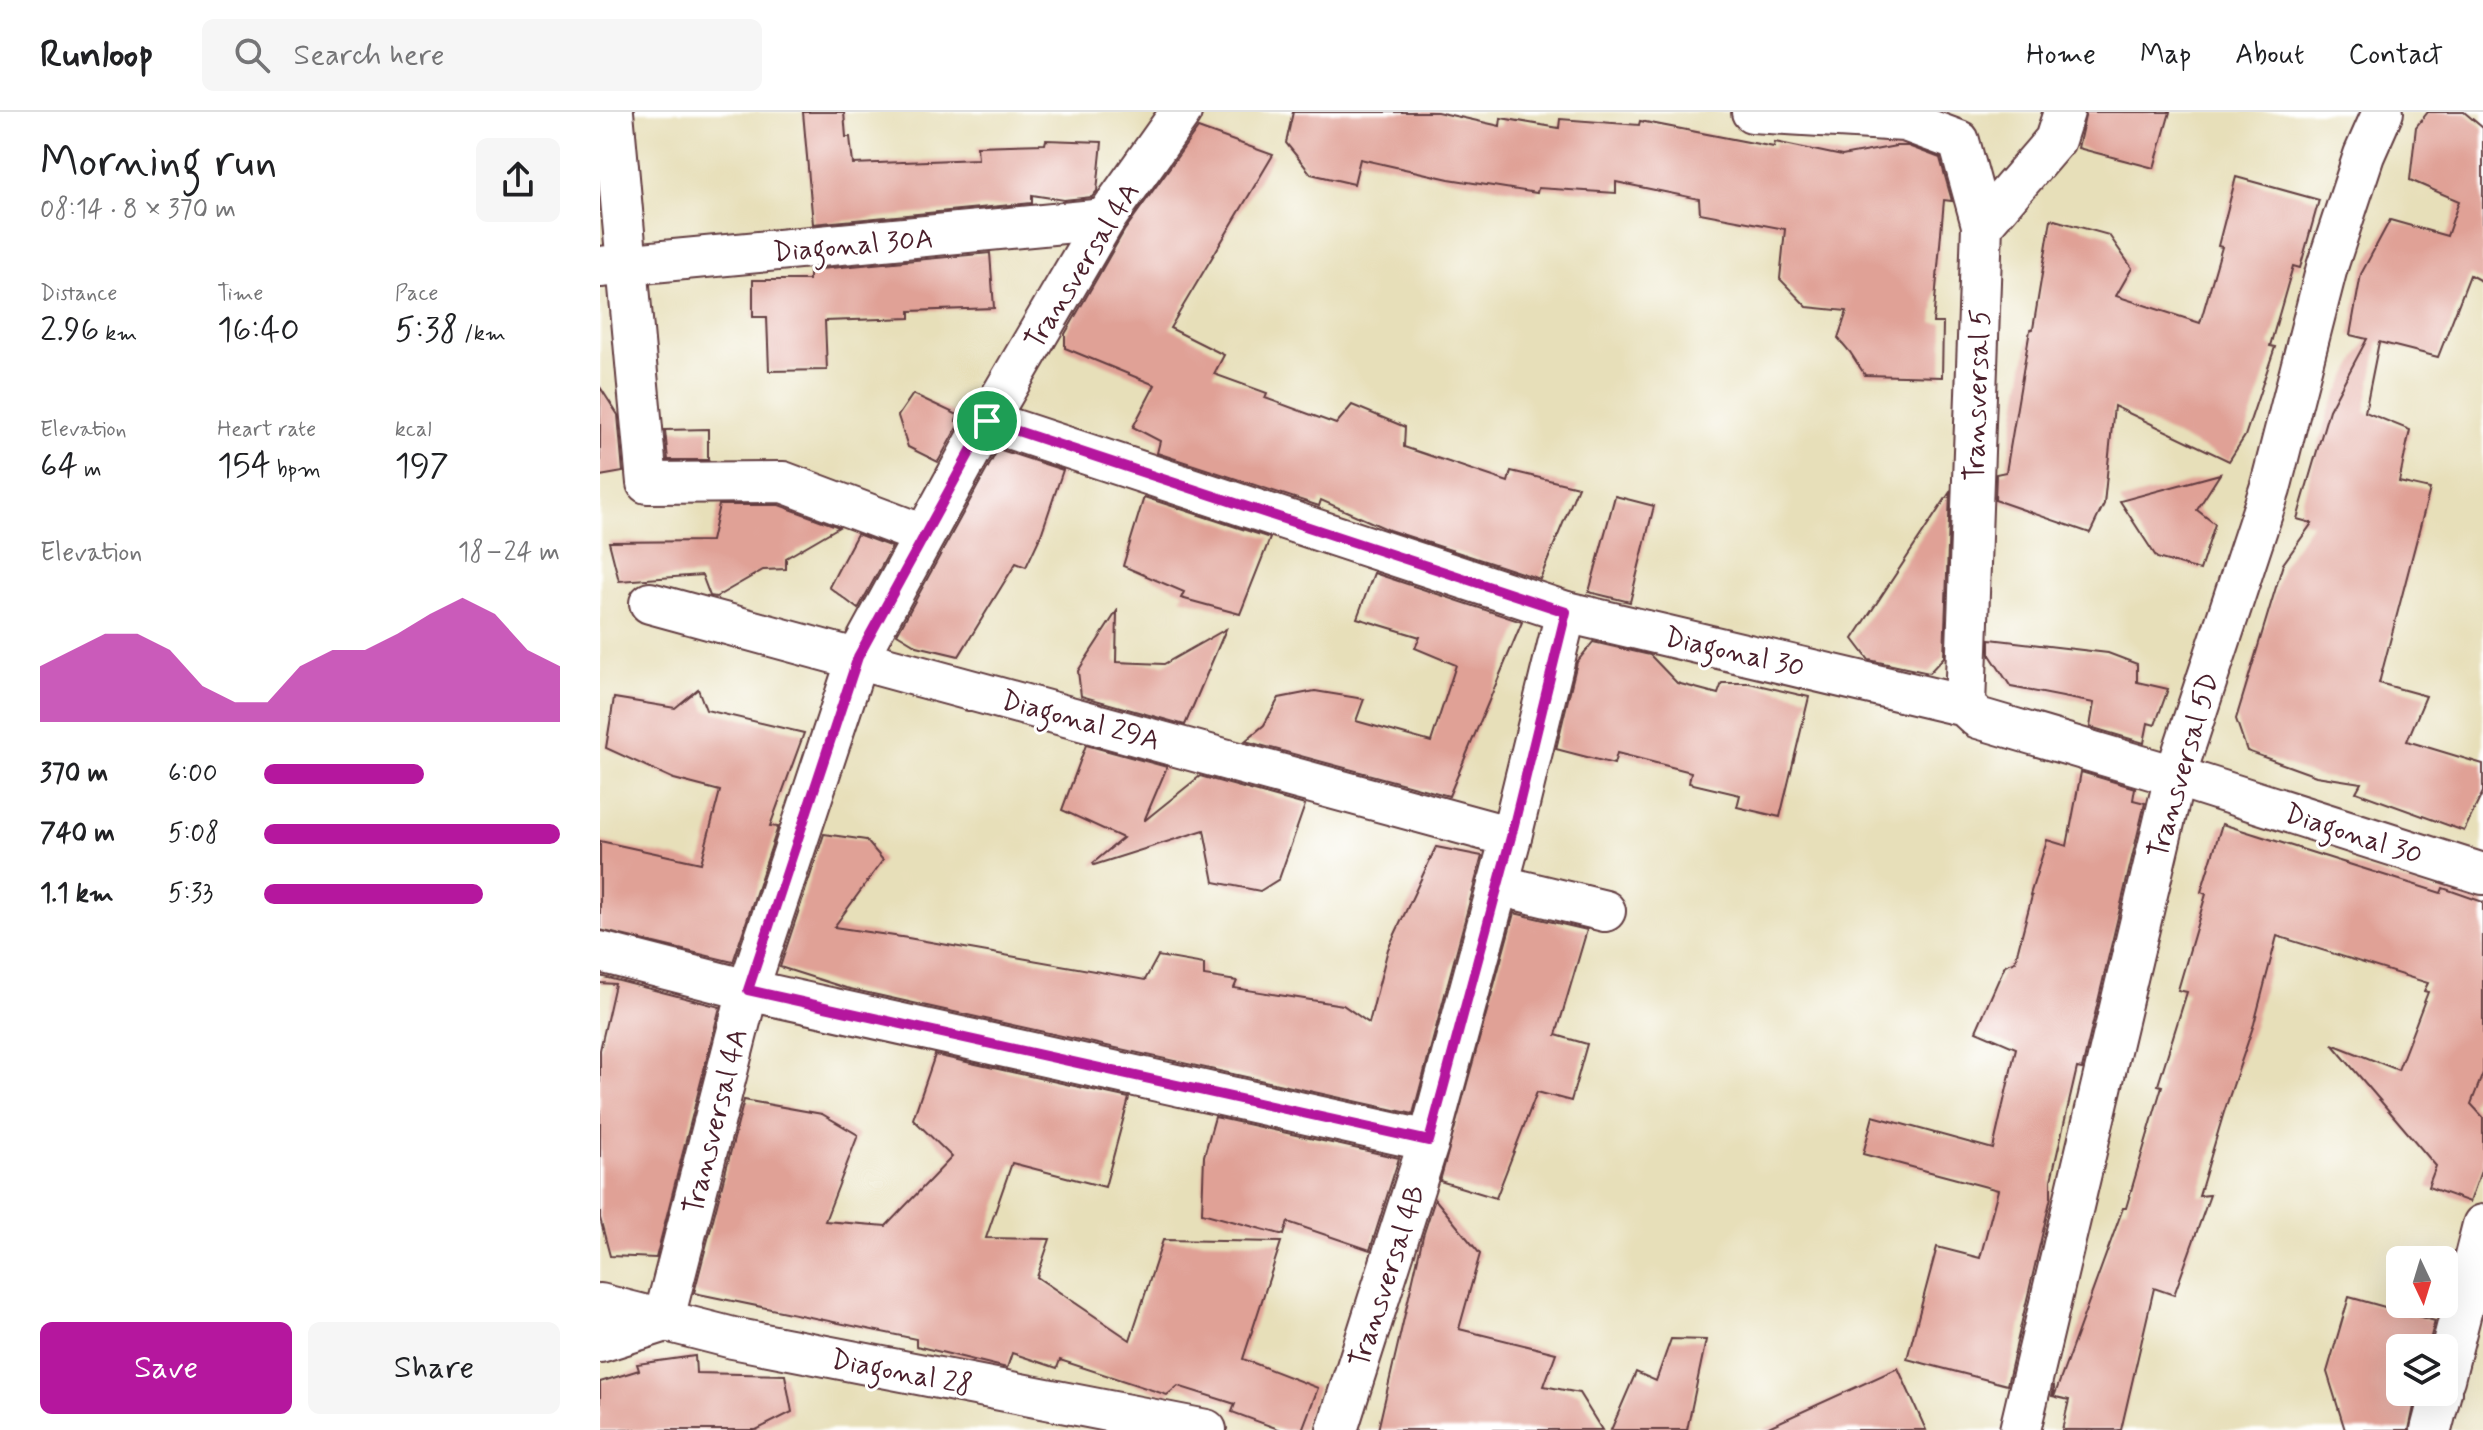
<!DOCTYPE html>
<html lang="en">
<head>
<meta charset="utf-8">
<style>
  body { margin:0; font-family:Mynerve,sans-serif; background:#f6f6f6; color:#202124; height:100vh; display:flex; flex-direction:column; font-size:30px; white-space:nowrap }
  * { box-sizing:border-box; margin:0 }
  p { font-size:26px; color:#757577 }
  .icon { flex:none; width:44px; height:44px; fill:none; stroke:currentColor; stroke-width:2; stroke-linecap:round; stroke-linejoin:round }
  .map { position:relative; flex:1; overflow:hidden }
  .panel { display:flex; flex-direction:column; background:#fff; width:600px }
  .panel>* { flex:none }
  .needle { width:52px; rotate:176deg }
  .controls { position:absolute; left:1786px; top:1134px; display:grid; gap:16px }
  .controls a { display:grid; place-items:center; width:72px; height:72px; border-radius:12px; background:#fff; box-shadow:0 8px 32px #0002; font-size:40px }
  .pin { position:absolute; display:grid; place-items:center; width:68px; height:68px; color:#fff; margin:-34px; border:4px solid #fff; border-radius:50%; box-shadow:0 2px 8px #0007 }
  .round { display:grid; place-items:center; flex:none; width:84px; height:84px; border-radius:12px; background:#f6f6f6 }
  .summary { display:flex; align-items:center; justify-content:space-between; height:136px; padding:0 40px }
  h1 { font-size:44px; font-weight:600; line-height:60px }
  .stats { display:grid; grid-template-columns:repeat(3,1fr); gap:12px; height:136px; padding:8px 40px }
  .stats div { display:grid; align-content:center }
  .stats b { font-size:34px; font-weight:600 }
  .stats small { font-size:22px; font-weight:400 }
  .stats p { font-size:22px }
  .chart { height:224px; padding:16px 40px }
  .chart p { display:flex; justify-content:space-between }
  .chart svg { width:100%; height:144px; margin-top:8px; fill:#b5179e; opacity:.7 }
  .cta { display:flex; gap:16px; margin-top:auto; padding:16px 40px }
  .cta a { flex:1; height:92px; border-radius:12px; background:#b5179e; color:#fff; font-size:32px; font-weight:600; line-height:92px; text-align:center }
  .cta a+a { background:#f6f6f6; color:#202124 }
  ul { padding:0 40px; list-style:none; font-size:26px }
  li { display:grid; grid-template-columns:128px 96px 1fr; align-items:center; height:60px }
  li i { height:20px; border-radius:10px; background:#b5179e }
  header { display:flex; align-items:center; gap:48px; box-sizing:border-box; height:112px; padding:0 40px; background:#fff; border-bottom:2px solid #e0e0e0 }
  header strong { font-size:38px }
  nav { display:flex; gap:44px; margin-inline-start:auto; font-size:28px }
  .search { width:560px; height:72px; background:#f6f6f6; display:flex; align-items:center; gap:20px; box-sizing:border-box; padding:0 28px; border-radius:12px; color:#757577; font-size:30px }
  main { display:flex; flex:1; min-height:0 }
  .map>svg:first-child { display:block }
</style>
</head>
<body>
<header>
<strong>Runloop</strong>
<div class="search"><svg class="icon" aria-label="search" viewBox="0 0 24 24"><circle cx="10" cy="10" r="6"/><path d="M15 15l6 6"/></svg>Search here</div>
<nav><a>Home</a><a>Map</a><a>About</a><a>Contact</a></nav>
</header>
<main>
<section class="panel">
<div class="summary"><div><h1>Morning run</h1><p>08:14 · 8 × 370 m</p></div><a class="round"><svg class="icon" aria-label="share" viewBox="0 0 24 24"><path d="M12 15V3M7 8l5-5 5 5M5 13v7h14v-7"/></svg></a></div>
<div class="stats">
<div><p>Distance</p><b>2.96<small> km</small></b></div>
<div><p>Time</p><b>16:40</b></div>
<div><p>Pace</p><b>5:38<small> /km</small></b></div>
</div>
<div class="stats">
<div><p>Elevation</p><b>64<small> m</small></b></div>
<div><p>Heart rate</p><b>154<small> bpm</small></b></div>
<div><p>kcal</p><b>197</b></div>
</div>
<div class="chart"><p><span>Elevation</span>18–24 m</p>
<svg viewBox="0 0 160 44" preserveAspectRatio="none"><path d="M0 44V27L10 22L20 17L30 17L40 22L50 33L60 38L70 38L80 27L90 22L100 22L110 17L120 11L130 6L140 11L150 22L160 27V44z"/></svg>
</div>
<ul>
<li><b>370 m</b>6:00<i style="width:54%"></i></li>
<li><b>740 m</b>5:08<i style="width:100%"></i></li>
<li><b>1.1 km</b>5:33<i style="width:74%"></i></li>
</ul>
<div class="cta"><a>Save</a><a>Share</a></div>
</section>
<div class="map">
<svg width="1883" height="1318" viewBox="0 0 1883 1318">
  <rect width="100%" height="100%" fill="#fff"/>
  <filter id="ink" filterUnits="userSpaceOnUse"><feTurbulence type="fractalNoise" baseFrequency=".0125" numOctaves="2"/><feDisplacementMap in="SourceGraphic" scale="16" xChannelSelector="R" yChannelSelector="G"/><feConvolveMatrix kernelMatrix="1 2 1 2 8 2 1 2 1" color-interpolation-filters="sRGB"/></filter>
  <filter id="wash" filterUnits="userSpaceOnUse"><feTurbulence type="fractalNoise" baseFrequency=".006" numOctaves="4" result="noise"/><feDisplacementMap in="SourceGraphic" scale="32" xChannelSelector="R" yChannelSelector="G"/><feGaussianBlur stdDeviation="1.8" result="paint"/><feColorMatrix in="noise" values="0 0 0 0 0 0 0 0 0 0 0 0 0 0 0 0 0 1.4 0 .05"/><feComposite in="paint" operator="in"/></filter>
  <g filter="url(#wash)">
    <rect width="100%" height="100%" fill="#e7dfb9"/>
    <g id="blocks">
      <g fill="#e0a196">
        <path d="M203,0H244L246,25H250L253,52L378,47L377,34L445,32L446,28L502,30L497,79L492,85L464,88L432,83V91L213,112Z"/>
        <path d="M693,0H837L900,14L901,6L959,16L960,7L1039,13L1040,9L1174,35L1175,30L1242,44L1296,34H1308L1340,46L1352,89L1344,88L1333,211H1343L1342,265L1265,263L1250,240L1238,226L1247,199L1207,195L1180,167L1185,117L1100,101L1099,87L1016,70V81L938,76L937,81L849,67L760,47L754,72L711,62L686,31Z"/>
        <path d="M1486,0H1570L1554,56L1478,36Z"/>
        <path d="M1828,0H1864L1883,16V170L1870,163L1838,245L1779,230L1765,300L1810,318L1799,370L1830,377L1779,571L1826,584L1807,629L1883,652V680L1864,719L1756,680L1761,671L1716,664L1647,639L1636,607L1683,452L1712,411L1697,407L1729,298L1767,227L1750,223L1761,162L1790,108L1847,124L1859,89L1810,68L1816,15Z"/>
        <path d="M598,16L673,43L570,216L624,243L614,262L667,281L665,286L736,312L752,293L805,315L804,335L908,370L911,359L978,375L940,467L789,418L721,388L719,394L557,341L560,329L533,315L555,273L465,236V222L524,119Z"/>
        <path d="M1636,65L1719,88L1700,156L1693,154L1670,234L1675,235L1645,324L1629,349L1514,294L1504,392L1490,421L1395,388L1396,362L1406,360L1430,218L1433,217L1451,107L1509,123L1532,156L1516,184L1600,211L1622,135L1618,134Z"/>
        <path d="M390,141L394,196L310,199V206L225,209L227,258L169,259L167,205H153V168H209V158Z"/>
        <path d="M0,275L18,303L23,360L0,364Z"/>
        <path d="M313,282L358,303L356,309L360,310L338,350L308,335L298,304Z"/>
        <path d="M108,317V348H68L65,318Z"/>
        <path d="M398,337L463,358L441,423L426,455L416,451L359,544L317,534L297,522Z"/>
        <path d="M1620,362L1597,398L1615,412L1600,458L1557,446L1520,389Z"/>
        <path d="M1350,380L1344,545L1329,561L1269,548L1253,527Z"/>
        <path d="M1015,384L1054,394L1030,490L989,480Z"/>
        <path d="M544,385L670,426L640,502L581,486L584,480L523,454Z"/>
        <path d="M119,393H179L239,415L186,446V457L163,458L116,485L110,484L102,463L19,469L9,430L111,429Z"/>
        <path d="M257,422L292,435L258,497L229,475Z"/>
        <path d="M774,461L922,510L849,684L645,629L664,613L679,586L715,579L764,587L756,609L831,630L856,553L815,536L820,525L757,506Z"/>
        <path d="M517,499L516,550L564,552L626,517L585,613L481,584L478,559Z"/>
        <path d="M1390,527L1508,541L1537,552V570L1568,577L1555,613L1548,611L1544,631L1490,615L1494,591L1411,575L1390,543Z"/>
        <path d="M993,530L1050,543L1077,571L1118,582L1122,571H1149L1209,585L1180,705L1137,695L1140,683L1089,671L1091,660L1017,641L1014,652L956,637L977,550Z"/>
        <path d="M98,577L106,598L204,621L170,714L178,715L133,850L0,818V729L101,751L120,679L74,667L6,636L14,586L75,596Z"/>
        <path d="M486,633L567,655L544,709L600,664L705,693L679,767L660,779L614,770L604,718L494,753L493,751L523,726L462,698Z"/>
        <path d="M1481,660L1535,676L1533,688L1545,691L1482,957L1477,956L1451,1068V1085L1407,1273L1307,1247L1337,1135L1380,1146L1398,1078L1263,1042L1273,1004L1393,1037L1416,936L1376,919L1405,853L1415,849L1432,784L1430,783L1447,728L1467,734Z"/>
        <path d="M1622,712L1841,781L1843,776L1883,790V961L1871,992L1883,1005V1053L1870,1090L1828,1075L1836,1054L1732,932L1798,958L1828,880L1824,879L1828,871L1677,824L1654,912L1624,1000L1599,1084L1610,1083L1574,1183L1554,1176L1521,1318H1462L1469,1288L1452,1284L1454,1273V1285L1523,1096H1526L1562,974L1558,973L1587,880L1578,878L1606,782L1601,780Z"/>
        <path d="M224,722L266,728L283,748L234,815L308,826L545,868L558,844L604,852V864L637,869L634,876L743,893L769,911L788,837L836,735L882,744L813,1002L246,876L180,855Z"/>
        <path d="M914,801L987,818L956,923L987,932L971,989L937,980L896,1086L840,1069Z"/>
        <path d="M0,864L120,895L56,1146L10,1144L0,1106V938L15,872L0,871Z"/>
        <path d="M335,943L529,986L505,1075L412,1051L386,1126L450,1127L437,1165L530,1228L563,1128L681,1130L643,1247L718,1276L702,1318H681L632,1300L635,1292L578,1274L567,1283L460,1248L457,1256L412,1241L407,1256L316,1234V1227L94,1181L144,988L222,1002L258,1023L225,1109L286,1114L352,1045L313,1007Z"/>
        <path d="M615,1005L799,1046L770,1138L688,1110L684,1123L602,1101L604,1044Z"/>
        <path d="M835,1087L880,1142L859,1217L956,1241L944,1274L979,1281L1002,1318H778L823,1124Z"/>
        <path d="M1749,1185L1835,1209L1828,1236H1800V1280H1817L1809,1318H1745L1727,1260Z"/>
        <path d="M1071,1227L1106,1228L1087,1318H1011L1036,1260L1056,1269Z"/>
        <path d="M95,1244L96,1261L185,1263L192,1300L156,1318H0V1270L39,1258L37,1252Z"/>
        <path d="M1298,1256L1326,1318H1162Z"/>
      </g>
    </g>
  </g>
  <g filter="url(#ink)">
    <use href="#blocks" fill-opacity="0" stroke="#623c40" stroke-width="2"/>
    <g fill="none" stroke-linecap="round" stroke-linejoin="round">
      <defs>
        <g id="minor">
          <path d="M13,0L47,371L183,370L324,423"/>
          <path d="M1152,0L1305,9L1359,29L1382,113"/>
          <path d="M0,155L505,107"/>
          <path d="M387,309L966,500L1365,594L1378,606L1575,664L1883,762"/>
          <path d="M50,491L911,725"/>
          <path d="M1365,594L1382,113L1455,28L1464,0"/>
          <path d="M898,773L1005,799"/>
          <path d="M0,840L148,878L829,1029"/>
          <path d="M0,1192L133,1226L606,1318"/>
          <path d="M0,1230L63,1210L148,878L258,545L387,309L505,107L581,0"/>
          <path d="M1844,1267L1883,1113"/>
          <path d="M737,1318L829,1029L911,725L966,500"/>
          <path d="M1420,1318L1575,664L1670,377L1727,155L1764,43L1783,0"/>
          <path d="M1831,1318L1841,1280"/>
        </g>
      </defs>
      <use href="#minor" stroke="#623c40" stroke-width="44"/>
      <use href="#minor" stroke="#fff" stroke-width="40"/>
    </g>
  </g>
  <g fill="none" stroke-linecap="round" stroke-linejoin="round" filter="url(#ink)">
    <defs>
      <path id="route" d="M387,309L966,500L911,725L829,1029L148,878L258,545Z"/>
    </defs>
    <use href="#route" stroke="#fff" stroke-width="16"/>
    <use href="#route" stroke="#b5179e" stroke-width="10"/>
  </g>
  <g text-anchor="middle" stroke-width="6" stroke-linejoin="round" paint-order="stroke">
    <g font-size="28" fill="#4a1f2b" stroke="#fff">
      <text transform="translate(253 132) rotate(-5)" y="10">Diagonal 30A</text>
      <text transform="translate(481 153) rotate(-58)" y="10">Transversal 4A</text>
      <text transform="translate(1376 283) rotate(-88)" y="10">Transversal 5</text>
      <text transform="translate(1135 539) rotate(13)" y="10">Diagonal 30</text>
      <text transform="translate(481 607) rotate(15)" y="10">Diagonal 29A</text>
      <text transform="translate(1582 653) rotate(-74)" y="10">Transversal 5D</text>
      <text transform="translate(1754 721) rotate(18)" y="10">Diagonal 30</text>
      <text transform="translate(114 1009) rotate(-76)" y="10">Transversal 4A</text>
      <text transform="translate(786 1164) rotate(-72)" y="10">Transversal 4B</text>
      <text transform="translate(302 1259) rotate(11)" y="10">Diagonal 28</text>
    </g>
  </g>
</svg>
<div class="controls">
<a><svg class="needle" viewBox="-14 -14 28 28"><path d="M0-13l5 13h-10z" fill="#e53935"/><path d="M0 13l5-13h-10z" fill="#757577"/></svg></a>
<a><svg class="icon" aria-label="layers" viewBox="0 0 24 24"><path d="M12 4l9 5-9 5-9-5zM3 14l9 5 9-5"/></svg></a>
</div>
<div class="pin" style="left:387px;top:309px;background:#1e9e55"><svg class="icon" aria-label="arrive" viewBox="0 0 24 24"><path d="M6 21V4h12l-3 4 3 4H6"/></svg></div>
</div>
</main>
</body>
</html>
